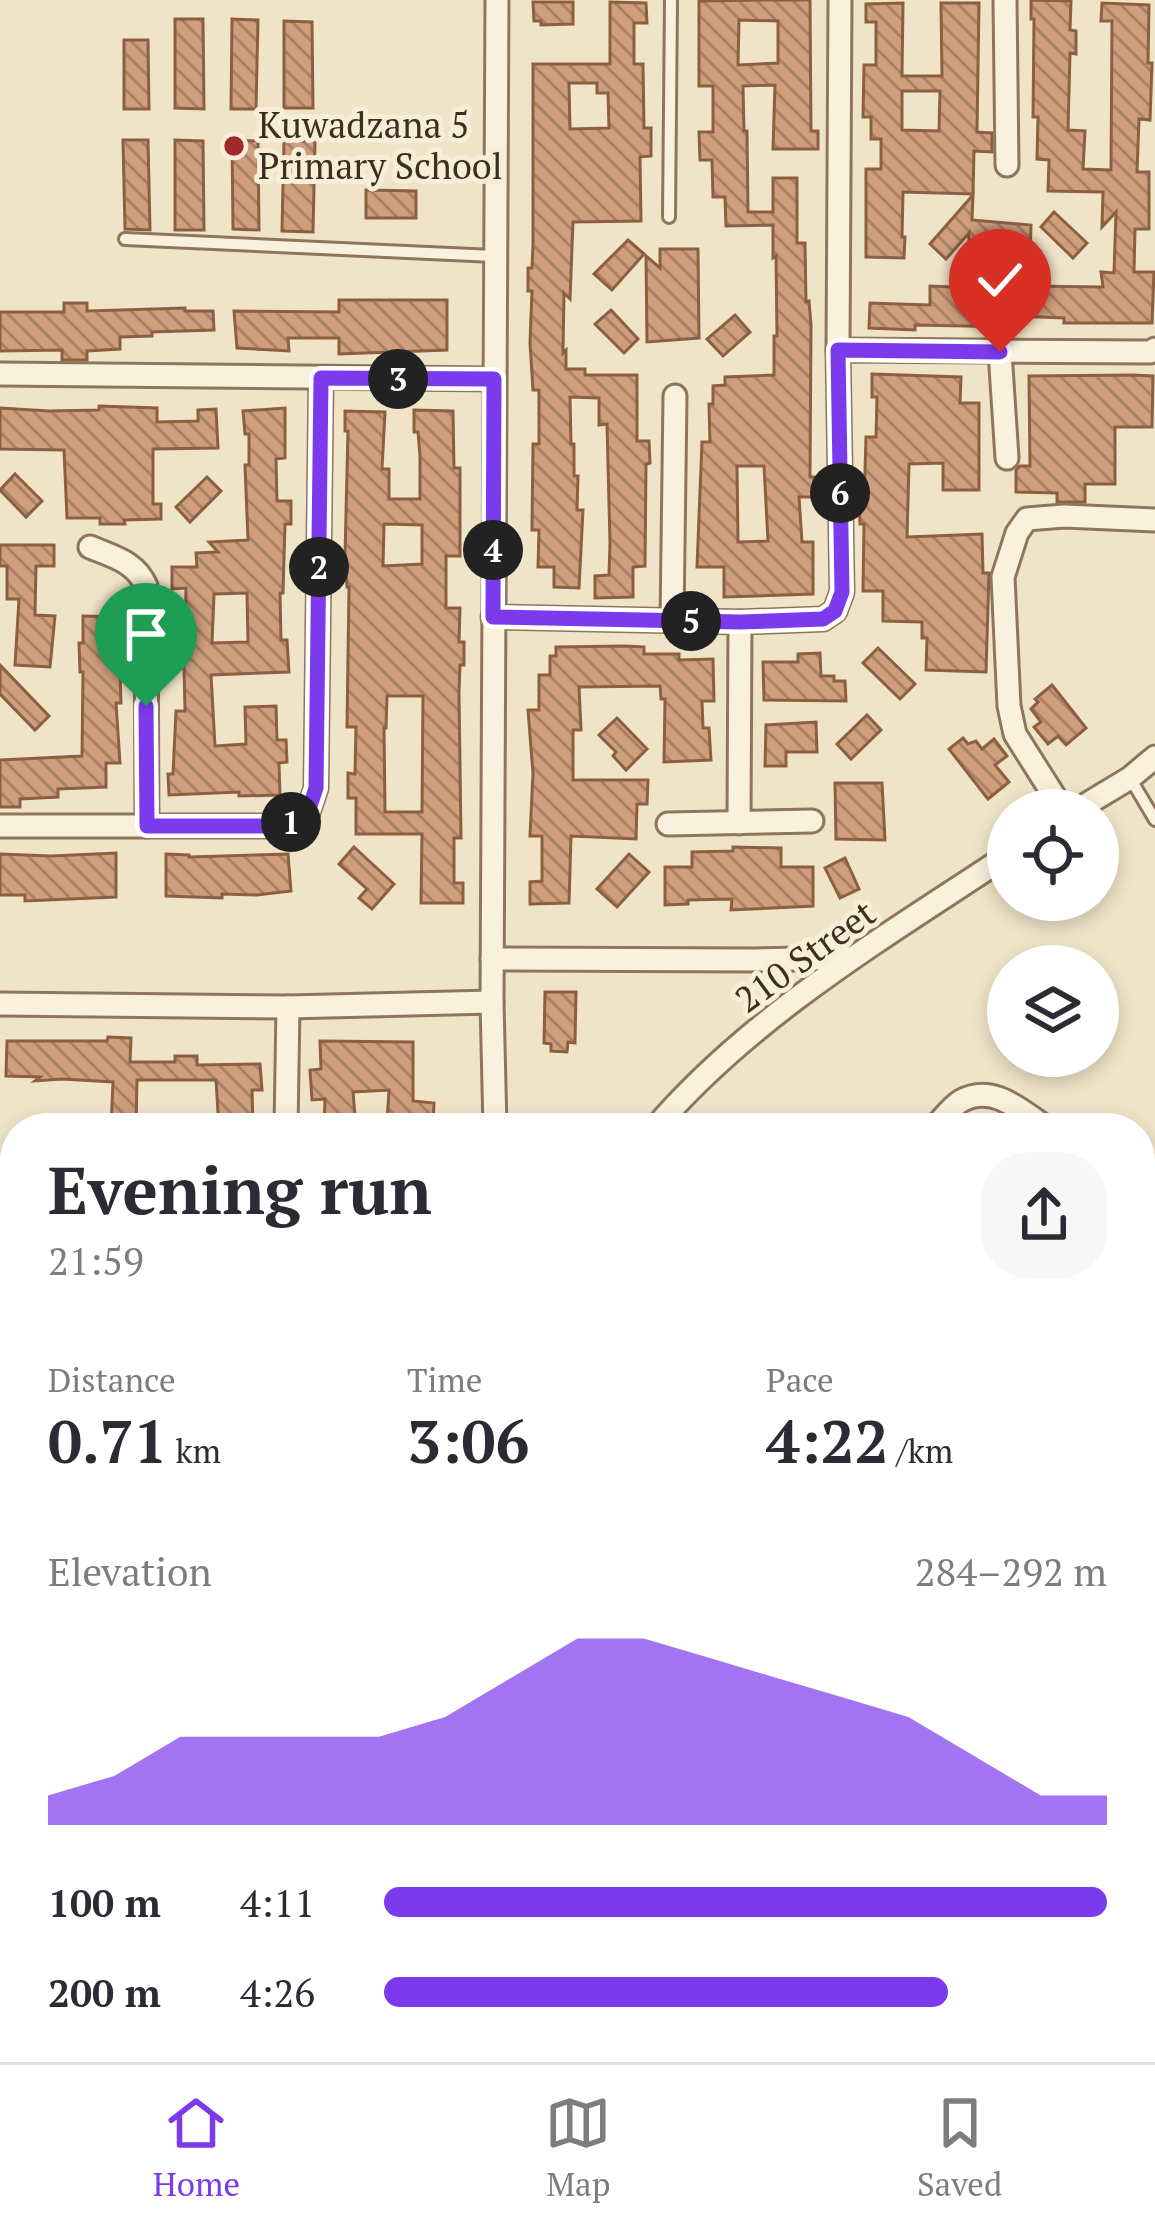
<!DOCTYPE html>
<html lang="en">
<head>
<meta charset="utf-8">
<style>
  body { margin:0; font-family:"PT Serif",serif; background:#f7f7f7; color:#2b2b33; height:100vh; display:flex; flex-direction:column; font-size:45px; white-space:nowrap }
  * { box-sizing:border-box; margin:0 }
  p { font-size:39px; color:#7c7c81 }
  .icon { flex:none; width:66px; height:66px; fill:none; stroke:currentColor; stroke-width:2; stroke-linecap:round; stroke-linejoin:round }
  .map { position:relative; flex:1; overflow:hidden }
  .details { position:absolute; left:0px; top:1113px; width:1155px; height:951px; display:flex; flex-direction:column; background:#fff; border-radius:48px 48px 0 0; box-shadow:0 6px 18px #0003 }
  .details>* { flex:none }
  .fabs { position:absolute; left:987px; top:789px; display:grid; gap:24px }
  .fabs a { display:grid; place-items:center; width:132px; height:132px; border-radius:50%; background:#fff; box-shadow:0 6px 18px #0003; font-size:60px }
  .pin { position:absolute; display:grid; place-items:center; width:102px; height:102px; color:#fff; margin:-123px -51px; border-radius:50% 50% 50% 0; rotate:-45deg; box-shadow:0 0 12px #0007 }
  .pin .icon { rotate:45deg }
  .km { position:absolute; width:60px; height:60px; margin:-30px; border-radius:50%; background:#222; color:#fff; font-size:33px; line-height:60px; text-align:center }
  .round { display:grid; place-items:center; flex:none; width:126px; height:126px; border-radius:48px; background:#f7f7f7 }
  .headline { display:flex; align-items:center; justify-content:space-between; height:204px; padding:0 48px }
  h1 { font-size:66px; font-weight:800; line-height:90px }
  .stats { display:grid; grid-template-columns:repeat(3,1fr); gap:18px; height:204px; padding:12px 48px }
  .stats div { display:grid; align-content:center }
  .stats b { font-size:60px; font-weight:800 }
  .stats small { font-size:33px; font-weight:400 }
  .stats p { font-size:33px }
  .chart { height:336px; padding:24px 48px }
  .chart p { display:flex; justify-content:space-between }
  .chart svg { width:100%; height:216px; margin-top:12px; fill:#7c3aed; opacity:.7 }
  ul { padding:0 48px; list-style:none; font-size:39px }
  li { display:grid; grid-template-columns:192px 144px 1fr; align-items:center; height:90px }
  li i { height:30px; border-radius:15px; background:#7c3aed }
  .dock { display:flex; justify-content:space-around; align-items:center; height:168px; border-top:3px solid #e1e1e2; background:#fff; font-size:33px; color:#7c7c81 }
  .dock a { display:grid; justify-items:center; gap:6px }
  .dock .on { color:#7c3aed }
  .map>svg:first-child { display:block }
</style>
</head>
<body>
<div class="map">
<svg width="1155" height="2062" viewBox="0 0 1155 2062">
  <defs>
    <pattern id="building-back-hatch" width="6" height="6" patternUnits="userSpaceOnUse" patternTransform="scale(3)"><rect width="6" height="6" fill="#cf9f7d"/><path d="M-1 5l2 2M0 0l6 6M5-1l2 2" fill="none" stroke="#a98266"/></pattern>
  </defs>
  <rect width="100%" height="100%" fill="#f0e4c8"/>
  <g fill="url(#building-back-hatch)" stroke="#8d5f41" stroke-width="3" fill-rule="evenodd">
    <path d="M761,0H810L811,131H818V149H773L775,85L743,86L744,131H747L748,212H773V178H797V243H805L806,302L809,301L811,325L810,477H814V497H799L802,542H813V594L724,597V567H697L702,442H710L709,404H713V386L725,385V377L774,375V336H777L776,256L773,258V225L726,226L725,197H713L712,160H700L699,132H713V86H699V1ZM739,20L778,21V63L738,65ZM737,466H764L768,541L738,542Z"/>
    <path d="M1031,0L1071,1L1070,30L1076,31V54L1070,53L1068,130L1085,131L1083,169L1111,170L1112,21H1101L1102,3L1149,5L1148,63H1152L1150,120L1139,119L1137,172H1149V229H1135L1134,272H1154L1152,323H1064V318L1015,316V327L915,325V330L869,328L870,303L930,305V286L980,288L968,278L969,233L946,259L930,244L973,195L972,220L1031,225L1029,286L1103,287L1101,272L1114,273L1116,212L1102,227L1103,192L1048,191L1049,160L1037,159L1038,117H1033L1034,19H1031Z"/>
    <path d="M533,2H573V24L541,25V21H534Z"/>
    <path d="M610,2L646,3L647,23H634V64H643L644,128H651V156L640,157L641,221L573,222L570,299L564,293L563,353L566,350V369H585V375H637V441H649L650,463L646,464L645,566L633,567V597L595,598V576L609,575L610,543L607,424L599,425V398L570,397L571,444H574V476H578L577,510H583L579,588L554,587V567H538L539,530H532L533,444H539V390H533L530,343L532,291H528V268H532L533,244V64H610ZM569,83H597V93H608L609,128L570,129Z"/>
    <path d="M903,3L902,76H942L941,3H979L977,132L992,133V152L974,151L973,194L903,192L902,237H905L904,258L866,257V169H881V139H871V117H863L864,65H876V22H866V4ZM902,91H940L939,131L902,130Z"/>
    <path d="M175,19H203L204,109L175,108Z"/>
    <path d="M232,19L258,20L256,109H231Z"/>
    <path d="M284,21L312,22L313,108H284Z"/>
    <path d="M124,40H148L149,109H124Z"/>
    <path d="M123,140H148L150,230L125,229Z"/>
    <path d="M175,140L203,141L204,230H175Z"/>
    <path d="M232,140L258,141L259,230L233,229Z"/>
    <path d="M284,141H315L313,232L282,231Z"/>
    <path d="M366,190L416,191V218H366Z"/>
    <path d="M1054,212L1087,243L1073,258L1041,227Z"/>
    <path d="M628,240L644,254L612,290L594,274Z"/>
    <path d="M660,249H698L699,338L647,342L646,256L660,268Z"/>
    <path d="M339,300H447V350L339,354V338H288L289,351L237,348L234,311L339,312Z"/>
    <path d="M64,303H87V311L185,308V311H213L214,330L152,332V336L120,337V349L87,351V360H62V350L0,351V312H64Z"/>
    <path d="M611,310L638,339L624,353L595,324Z"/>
    <path d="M735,315L750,332L723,356L707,339Z"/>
    <path d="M872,374L961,377L960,403H979V490H943V463L909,464L907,537L982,534L983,573H989L986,672L926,670L927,638H922V622L883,621V591H863L864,524H860L859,503H864L866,437H876L877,397H872Z"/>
    <path d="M1132,375L1153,376L1152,427H1115V484H1085V502H1057V493L1016,492V470L1020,466H1030L1029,376Z"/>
    <path d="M99,406L157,408V422L198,421V410L216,409L218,448L153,449V504H161V519L124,520L125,524H100V518H67L64,450L0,449V408L49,411L99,410Z"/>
    <path d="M285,408V458L276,459L277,501H291V524H285L283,593H280L281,640H287L289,672L211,675L215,746L246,744L245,707L276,706L277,740H286L287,762L279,763L280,795L239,796V792L169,795L168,774H173L176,711H185L184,667H174V641L185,642L186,588L172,589V567H197L196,553L218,552L209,542L248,540L245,465H249V434H245L243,411ZM247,593L248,642L212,643L214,594Z"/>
    <path d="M414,410L453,411L454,468H460V556H446V608H460L459,642H464V665H460L459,692L461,838H454V883H463V903H421L422,834H356V798H348V773L355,774L356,727H347L349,587H347L345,556L348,431H345V411L385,412L382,469H389V499H420V456L418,432H414ZM384,524L422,525V564L383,566ZM387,696H423L422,812H385L384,728H386Z"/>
    <path d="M15,474L42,501L26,517L0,490Z"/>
    <path d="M207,477L221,491L190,522L176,507Z"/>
    <path d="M0,545H54V566H36L35,615L55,616L50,667L15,665L19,599H7V566H0Z"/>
    <path d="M83,616L122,617V648H128V671H120L121,703H116L120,763H106V787L58,789V797L20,799V807H0V760L82,756L83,672H80L79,643H83Z"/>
    <path d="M624,646L644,647V654H679V660L713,659L714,701H702L703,728H709L711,760L664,762L665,699H661L660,686L579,687L581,730H573V780H648L647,804H637L636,839L571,836L569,903L530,904V882L542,881V836H530L533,773L528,710H539V675H550V656H556V647Z"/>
    <path d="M878,648L915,684L900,699L863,663Z"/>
    <path d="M820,653L821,676H834V681H845L846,701L764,700L763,662H798V654Z"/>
    <path d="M0,665L49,716L35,730L0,694Z"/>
    <path d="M1052,685L1086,728L1066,745L1058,736L1048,744L1034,727L1041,722L1031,709L1038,702L1035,699Z"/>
    <path d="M867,715L881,730L851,759L837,744Z"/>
    <path d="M617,718L647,749L626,770L613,756L616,752L599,735Z"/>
    <path d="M816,722L817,752H786V766H765L766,725Z"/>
    <path d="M963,738L968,744L976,741L982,749L994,739L1007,756L995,765L1009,782L988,799L949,749Z"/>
    <path d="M835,783H882L885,840L836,839Z"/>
    <path d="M354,847L394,884L372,909L359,898L367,889L339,864Z"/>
    <path d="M733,847L781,848V867H813V906L731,910L732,899L688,900V904L665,905V867H692V852L733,851Z"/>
    <path d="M116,853V897L25,901V895H0V854L51,856Z"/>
    <path d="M166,854L189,855V857L288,854L291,891L257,895L222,894V898L166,896Z"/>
    <path d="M629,854L649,872L617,907L597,889Z"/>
    <path d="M845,858L859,889L840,898L825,868Z"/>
    <path d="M545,992H576L575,1043L568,1042L567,1052L551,1051V1044L544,1043Z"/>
    <path d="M108,1037L131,1038L130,1062H175V1056H197V1065L260,1064L262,1090H252L253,1128H219L216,1080H137L136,1128H111L113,1082L62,1079L35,1081L40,1077L6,1076L7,1041H107Z"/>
    <path d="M320,1041L413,1042V1101L434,1103L433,1125L387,1122L389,1090L353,1092L356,1128H324L325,1099L312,1100L310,1070L321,1069Z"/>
    <rect x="0" y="1173" width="15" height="57"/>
    <rect x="0" y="1302" width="15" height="161"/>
  </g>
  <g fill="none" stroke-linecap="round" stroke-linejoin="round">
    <defs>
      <g id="lane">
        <path d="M669,217L671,0"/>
        <path d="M125,239L494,256"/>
        <path d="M1130,778L1155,820"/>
      </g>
      <g id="street">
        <path d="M1005,0L1007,165"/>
        <path d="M838,350L840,0"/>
        <path d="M1000,352L1007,458"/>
        <path d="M0,374L494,379"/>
        <path d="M90,547C114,557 136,562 146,586L147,826"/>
        <path d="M493,617L740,622L823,619L835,611L842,592L838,350L1150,352L1155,349"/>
        <path d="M672,621L675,396"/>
        <path d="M1063,810L1015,734L1009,706L1003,577L1017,533L1027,519L1064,516L1155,520"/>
        <path d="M1077,810L1130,778L1155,757"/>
        <path d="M739,823L740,622"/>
        <path d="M668,824L812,821"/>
        <path d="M0,826H285L308,812L316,788L321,378"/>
        <path d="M492,959L755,960L852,958"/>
        <path d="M0,1004L288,1007L492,1002"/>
        <path d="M286,1128L288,1007"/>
        <path d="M495,1128L492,1002L497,0"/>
        <path d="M655,1128C752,1015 885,937 1008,855"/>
        <path d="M934,1128C942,1120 951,1107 961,1101C993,1083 1021,1111 1047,1128"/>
        <path d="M0,1489H15"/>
        <path d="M434,2049L438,2062"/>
        <path d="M953,2049L964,2062"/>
      </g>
    </defs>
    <use href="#lane" stroke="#8d765c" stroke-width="16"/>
    <use href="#street" stroke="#8d765c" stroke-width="27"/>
    <use href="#lane" stroke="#faf1dc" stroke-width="10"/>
    <use href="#street" stroke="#faf1dc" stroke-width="21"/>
  </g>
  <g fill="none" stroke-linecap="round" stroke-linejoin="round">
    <defs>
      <path id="route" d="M146,706L147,826H284L308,812L316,788L321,378L494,379L493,617L740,622L823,619L835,611L842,592L838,350L1000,352"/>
    </defs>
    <use href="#route" stroke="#fff" stroke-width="24"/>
    <use href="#route" stroke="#7c3aed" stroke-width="15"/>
  </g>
  <circle fill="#9e2a2b" stroke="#f7eed8" stroke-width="4.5" cx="234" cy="146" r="12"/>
  <g text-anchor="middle" stroke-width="10" stroke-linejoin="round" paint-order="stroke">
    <g font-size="36" fill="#3d2e20" stroke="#f7eed8" text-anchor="start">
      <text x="258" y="138">Kuwadzana 5<tspan x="258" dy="41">Primary School</tspan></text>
    </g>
    <g font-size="36" fill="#3d2e20" stroke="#f7eed8">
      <text transform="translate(805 956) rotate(-36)" y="13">210 Street</text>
    </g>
  </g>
</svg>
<div class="fabs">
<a><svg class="icon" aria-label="locate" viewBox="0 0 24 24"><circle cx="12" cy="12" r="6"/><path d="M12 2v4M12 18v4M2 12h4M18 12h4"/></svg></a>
<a><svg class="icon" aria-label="layers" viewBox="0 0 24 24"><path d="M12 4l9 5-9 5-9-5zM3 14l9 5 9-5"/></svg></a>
</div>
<div class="pin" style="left:146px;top:706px;background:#1e9e55"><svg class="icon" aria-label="arrive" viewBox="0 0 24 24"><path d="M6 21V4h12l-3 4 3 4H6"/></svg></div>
<div class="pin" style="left:1000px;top:352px;background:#d93025"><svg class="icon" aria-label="check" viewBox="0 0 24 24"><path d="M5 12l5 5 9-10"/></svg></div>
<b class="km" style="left:291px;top:822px">1</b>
<b class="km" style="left:319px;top:567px">2</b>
<b class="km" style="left:398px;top:379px">3</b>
<b class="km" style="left:493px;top:550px">4</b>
<b class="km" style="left:691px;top:621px">5</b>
<b class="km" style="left:840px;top:493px">6</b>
<section class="details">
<div class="headline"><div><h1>Evening run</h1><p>21:59</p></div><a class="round"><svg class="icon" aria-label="share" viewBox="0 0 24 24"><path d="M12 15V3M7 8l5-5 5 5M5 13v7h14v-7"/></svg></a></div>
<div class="stats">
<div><p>Distance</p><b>0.71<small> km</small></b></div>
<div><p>Time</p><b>3:06</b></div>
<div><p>Pace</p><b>4:22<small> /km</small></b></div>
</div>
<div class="chart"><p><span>Elevation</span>284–292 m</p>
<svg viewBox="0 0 160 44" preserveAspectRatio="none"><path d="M0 44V38L10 34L20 26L30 26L40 26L50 26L60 22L70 14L80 6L90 6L100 10L110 14L120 18L130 22L140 30L150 38L160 38V44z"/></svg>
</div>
<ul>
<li><b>100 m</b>4:11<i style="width:100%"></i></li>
<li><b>200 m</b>4:26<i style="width:78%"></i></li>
</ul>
</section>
</div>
<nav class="dock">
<a class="on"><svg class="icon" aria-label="home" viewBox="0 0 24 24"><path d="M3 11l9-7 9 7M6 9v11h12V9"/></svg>Home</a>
<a><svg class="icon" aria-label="map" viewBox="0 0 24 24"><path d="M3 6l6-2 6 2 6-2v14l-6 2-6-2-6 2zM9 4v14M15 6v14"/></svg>Map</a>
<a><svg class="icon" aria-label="saved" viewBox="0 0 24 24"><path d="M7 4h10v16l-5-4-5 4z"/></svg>Saved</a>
</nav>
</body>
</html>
